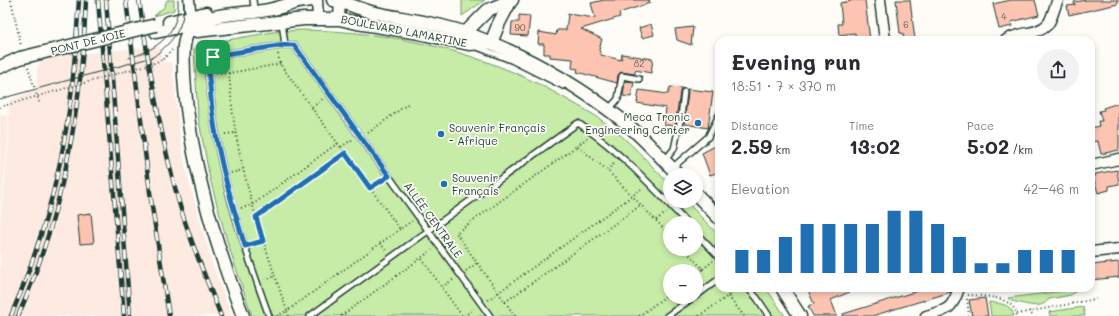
<!DOCTYPE html>
<html lang="en">
<head>
<meta charset="utf-8">
<style>
  body { margin:0; font-family:Mali,sans-serif; background:#f2f2f3; color:#2b2b33; height:100vh; display:flex; flex-direction:column; font-size:15px; white-space:nowrap }
  * { box-sizing:border-box; margin:0 }
  p { font-size:13px; color:#7c7c81 }
  .icon { flex:none; width:22px; height:22px; fill:none; stroke:currentColor; stroke-width:2; stroke-linecap:round; stroke-linejoin:round }
  .map { position:relative; flex:1; overflow:hidden }
  .details { position:absolute; left:715px; top:36px; width:380px; height:256px; display:flex; flex-direction:column; background:#fff; border-radius:12px; box-shadow:0 2px 6px #0003 }
  .details>* { flex:none }
  .tools { position:absolute; left:663px; top:168px; display:grid; gap:8px }
  .tools a { display:grid; place-items:center; width:40px; height:40px; border-radius:50%; background:#fff; box-shadow:0 2px 6px #0003; font-size:20px }
  .pin { position:absolute; display:grid; place-items:center; width:34px; height:34px; color:#fff; margin:-17px; border-radius:8px; box-shadow:0 2px 6px #0006 }
  .round { display:grid; place-items:center; flex:none; width:42px; height:42px; border-radius:21px; background:#f2f2f3 }
  .headline { display:flex; align-items:center; justify-content:space-between; height:68px; padding:0 16px }
  h1 { font-size:22px; font-weight:800; line-height:30px }
  .figures { display:grid; grid-template-columns:repeat(3,1fr); gap:6px; height:68px; padding:4px 16px }
  .figures div { display:grid; align-content:center }
  .figures b { font-size:20px; font-weight:800 }
  .figures small { font-size:11px; font-weight:400 }
  .figures p { font-size:11px }
  .chart { height:112px; padding:8px 16px }
  .chart p { display:flex; justify-content:space-between }
  .chart svg { width:100%; height:72px; margin-top:4px; stroke:#1f6fb2; stroke-width:6 }
  .map>svg:first-child { display:block }
</style>
</head>
<body>
<div class="map">
<svg width="1119" height="316" viewBox="0 0 1119 316">
  <rect width="100%" height="100%" fill="#fdfcf7"/>
  <filter id="ink" filterUnits="userSpaceOnUse"><feTurbulence type="fractalNoise" baseFrequency=".025" numOctaves="2"/><feDisplacementMap in="SourceGraphic" scale="8" xChannelSelector="R" yChannelSelector="G"/><feConvolveMatrix kernelMatrix="1 2 1 2 8 2 1 2 1" color-interpolation-filters="sRGB"/></filter>
  <g filter="url(#ink)">
    <g fill="#fdebe2">
      <path d="M159,46L163,63L168,62L172,63L180,137L186,171L213,266L232,316H0V222L9,144V101L37,89V68L44,57Z"/>
      <path d="M0,114L8,116V143L0,211Z"/>
    </g>
    <g fill="#c6eca7" stroke="#72946e" fill-rule="evenodd">
      <path d="M167,0H174V10L154,16L164,7Z"/>
      <path d="M462,0H485L462,16Z"/>
      <path d="M301,30C395,31 487,52 568,100C580,107 593,113 604,122C629,140 649,163 670,185V201H686L719,236V288H766L785,316H252L227,241L210,179L198,116L194,50L198,45L227,40L273,32ZM670,223H696V249H670ZM670,271H696V297H670Z"/>
      <path d="M1079,289L1071,295L1049,299C1041,311 1023,303 1011,301L1008,298Z"/>
      <path d="M989,302C1001,304 1010,303 1014,316H991Z"/>
      <path d="M1083,307L1085,316H1050L1049,312Z"/>
    </g>
    <g fill="#fdc4b2" stroke="#1f3d34">
      <path d="M604,0H649L650,3L619,13L620,17L581,29L602,39L599,50L601,55L621,60L622,54L653,59L651,73L635,70V74L621,72L618,75L617,83L577,72L578,69L572,68L573,59L550,57V54H544V44H538L539,32L556,35L557,30H566L568,14L595,18L591,3Z"/>
      <path d="M851,0H865L870,40H855V33L839,35L838,24H842L840,3L851,1Z"/>
      <path d="M896,0H910L915,40H904L903,33H900Z"/>
      <path d="M1011,0H1035L1039,15L1011,22L1012,26L999,29L993,4Z"/>
      <path d="M1087,0H1118V4L1069,15L1067,6L1075,5L1074,2Z"/>
      <path d="M519,15L530,16L528,36L511,35L512,22H519Z"/>
      <path d="M651,24L654,35L642,38L639,28Z"/>
      <path d="M693,27L691,45L677,40L675,29Z"/>
      <path d="M625,81L634,82L631,97L623,96Z"/>
      <path d="M670,87L682,88L680,92L675,126L664,125L666,108L637,103L639,90L668,94Z"/>
      <path d="M687,89L713,92L708,128L684,124L688,92Z"/>
      <path d="M1119,103V150L1101,154L1098,141L1091,142V128L1099,126L1098,121H1102L1099,111L1104,110L1103,108Z"/>
      <path d="M719,144V172L710,175L702,153Z"/>
      <path d="M1117,170L1119,184L1109,186V190L1098,193L1093,176H1096L1095,174Z"/>
      <path d="M91,213L94,243L80,244L77,215Z"/>
      <path d="M1119,262V277L1091,280V265Z"/>
      <path d="M807,288H859L831,300L837,316H813L808,306L814,304Z"/>
      <path d="M927,288H952L951,292L872,316H843V314Z"/>
      <path d="M985,298L988,316H972L969,300Z"/>
    </g>
    <g fill="none" stroke-linecap="round" stroke-linejoin="round">
      <defs>
        <g id="service">
          <path d="M253,0L254,7"/>
          <path d="M282,22L285,45H294L490,316"/>
          <path d="M477,47L511,60L563,86"/>
          <path d="M609,109L618,99L622,76L639,79"/>
          <path d="M665,160L674,149L681,117L684,92"/>
          <path d="M672,168L708,137L719,115"/>
          <path d="M696,233L719,257"/>
          <path d="M748,288L757,298L769,316"/>
          <path d="M696,296L719,279"/>
          <path d="M269,316C243,244 215,163 210,86C209,79 206,69 210,62C212,58 215,57 219,55L285,45"/>
          <path d="M310,316L578,123C620,151 653,187 687,223"/>
          <path d="M667,316L694,297"/>
        </g>
        <g id="minor">
          <path d="M189,0L190,9"/>
          <path d="M317,0L318,18"/>
          <path d="M880,0L885,40"/>
          <path d="M339,19L340,0"/>
          <path d="M1006,40C1019,31 1037,36 1048,24C1053,17 1054,7 1058,0"/>
          <path d="M1091,165L1119,159"/>
          <path d="M1091,252L1119,249"/>
          <path d="M926,316C947,310 952,310 959,288"/>
        </g>
        <g id="tertiary">
          <path d="M333,0C346,3 358,8 371,12C402,19 435,22 466,33C521,53 575,83 622,120C642,136 660,156 678,175"/>
          <path d="M290,3L312,0"/>
          <path d="M169,22L206,13"/>
          <path d="M156,32L184,26L197,31L304,19H339L357,23L413,32L469,44L486,43"/>
          <path d="M465,33L488,10L512,0"/>
          <path d="M491,43L499,23L511,0"/>
          <path d="M0,67L20,58"/>
          <path d="M696,194L719,218"/>
          <path d="M782,288L800,316"/>
          <path d="M243,316C214,240 189,158 184,76C184,59 180,36 194,25C209,13 249,14 268,10C278,8 288,5 297,2"/>
        </g>
      </defs>
      <use href="#service" stroke="#1f3d34" stroke-width="8"/>
      <use href="#minor" stroke="#1f3d34" stroke-width="13"/>
      <use href="#tertiary" stroke="#1f3d34" stroke-width="15"/>
      <g stroke="#1f3d34" stroke-width="2" stroke-dasharray="1 3" stroke-linecap="butt">
        <path d="M11,0L21,46"/>
        <path d="M278,54L280,64L400,229L412,221"/>
        <path d="M163,59L172,50"/>
        <path d="M28,67L40,105"/>
        <path d="M216,74L229,73"/>
        <path d="M0,107L7,105"/>
        <path d="M312,107L324,98"/>
        <path d="M368,133L409,103"/>
        <path d="M225,134L235,133"/>
        <path d="M577,146L587,138"/>
        <path d="M341,147L353,139"/>
        <path d="M607,170L615,163"/>
        <path d="M231,173L243,170"/>
        <path d="M370,188L383,180"/>
        <path d="M241,208L252,205L338,143"/>
        <path d="M256,217L345,153"/>
        <path d="M656,220L666,213"/>
        <path d="M380,243L387,252"/>
        <path d="M253,244L263,241"/>
        <path d="M684,249L703,269L696,274"/>
        <path d="M422,259L462,316"/>
        <path d="M703,269L713,261"/>
        <path d="M466,271L477,263"/>
        <path d="M265,280L275,276"/>
        <path d="M442,287L454,279"/>
        <path d="M968,295C984,296 1014,296 1017,316"/>
        <path d="M728,296L739,288"/>
        <path d="M967,299L969,316"/>
        <path d="M488,300L643,188"/>
        <path d="M505,302L641,205"/>
        <path d="M1029,311L1033,316"/>
        <path d="M1017,314L1096,299"/>
        <path d="M277,316L287,311C267,253 247,195 236,134C232,114 231,93 229,73L280,64"/>
        <path d="M289,316L287,311L400,229"/>
        <path d="M341,316L432,250"/>
        <path d="M464,316L474,309"/>
        <path d="M515,316L456,233L577,146L607,170L670,235"/>
        <path d="M639,316L670,293"/>
        <path d="M699,316L728,296L744,316"/>
      </g>
      <use href="#service" stroke="#fdfcf7" stroke-width="5"/>
      <use href="#minor" stroke="#fdfcf7" stroke-width="10"/>
      <use href="#tertiary" stroke="#fdfcf7" stroke-width="12"/>
      <g stroke="#1f3d34" stroke-width="1">
        <path d="M129,58C157,50 180,33 178,0"/>
        <path d="M0,99L153,57C173,42 185,27 184,0"/>
      </g>
      <defs>
        <g id="rail">
          <path d="M98,0L124,316"/>
          <path d="M106,0L130,316"/>
          <path d="M126,0L151,200L169,316"/>
          <path d="M139,0C149,67 160,134 178,199C189,239 206,278 221,316"/>
          <path d="M11,316C37,255 57,190 67,124C74,83 76,41 79,0"/>
          <path d="M18,316C62,217 82,108 86,0"/>
        </g>
      </defs>
      <use href="#rail" stroke="#1f3d34" stroke-width="4.5"/>
      <use href="#rail" stroke="#fdfcf7" stroke-width="3" stroke-dasharray="9" stroke-linecap="butt"/>
      <defs>
        <path id="tertiary-bridge" d="M20,58L156,25"/>
      </defs>
      <use href="#tertiary-bridge" stroke="#1f3d34" stroke-width="15" stroke-linecap="butt"/>
      <path stroke="#1f3d34" stroke-width="2" stroke-dasharray="1 3" stroke-linecap="butt" d="M7,105L154,63L163,59"/>
      <use href="#tertiary-bridge" stroke="#fdfcf7" stroke-width="12"/>
    </g>
  </g>
  <g fill="none" stroke-linecap="round" stroke-linejoin="round" filter="url(#ink)">
    <defs>
      <path id="route" d="M285,45H294L389,176L370,188L345,153L256,217L263,241L245,246C229,194 213,141 210,86C209,79 207,69 210,62C212,58 215,57 219,55Z"/>
    </defs>
    <use href="#route" stroke="#fff" stroke-width="8"/>
    <use href="#route" stroke="#1f6fb2" stroke-width="5"/>
  </g>
  <g fill="#1f6fb2" stroke="#fdfcf7" stroke-width="1.5">
    <circle cx="698" cy="123" r="4"/>
    <circle cx="441" cy="134" r="4"/>
    <circle cx="444" cy="184" r="4"/>
  </g>
  <g text-anchor="middle" stroke-width="3.5" stroke-linejoin="round" paint-order="stroke">
    <g font-size="9" fill="#565f54">
      <text x="1004" y="20">4</text>
      <text x="906" y="28">6</text>
      <text x="520" y="31">90</text>
      <text x="639" y="67">82</text>
    </g>
    <g font-size="11" fill="#1f3d34" stroke="#fdfcf7">
      <text transform="translate(404 31) rotate(11)" y="4">BOULEVARD LAMARTINE</text>
      <text transform="translate(88 42) rotate(-14)" y="4">PONT DE JOIE</text>
      <text transform="translate(433 220) rotate(54)" y="4">ALLÉE CENTRALE</text>
    </g>
    <g font-size="11" fill="#1f3d34" stroke="#fdfcf7" text-anchor="start">
      <text x="690" y="121" text-anchor="end">Meca Tronic<tspan x="690" dy="13">Engineering Center</tspan></text>
      <text x="449" y="132">Souvenir Français<tspan x="449" dy="13">- Afrique</tspan></text>
      <text x="452" y="182">Souvenir<tspan x="452" dy="13">Français</tspan></text>
    </g>
  </g>
</svg>
<div class="tools">
<a><svg class="icon" aria-label="layers" viewBox="0 0 24 24"><path d="M12 4l9 5-9 5-9-5zM3 14l9 5 9-5"/></svg></a>
<a>+</a>
<a>−</a>
</div>
<div class="pin" style="left:213px;top:57px;background:#1e9e55"><svg class="icon" aria-label="arrive" viewBox="0 0 24 24"><path d="M6 21V4h12l-3 4 3 4H6"/></svg></div>
<section class="details">
<div class="headline"><div><h1>Evening run</h1><p>18:51 · 7 × 370 m</p></div><a class="round"><svg class="icon" aria-label="share" viewBox="0 0 24 24"><path d="M12 15V3M7 8l5-5 5 5M5 13v7h14v-7"/></svg></a></div>
<div class="figures">
<div><p>Distance</p><b>2.59<small> km</small></b></div>
<div><p>Time</p><b>13:02</b></div>
<div><p>Pace</p><b>5:02<small> /km</small></b></div>
</div>
<div class="chart"><p><span>Elevation</span>42–46 m</p>
<svg viewBox="0 0 160 44" preserveAspectRatio="none"><path d="M5 44V30M15 44V30M25 44V22M35 44V14M45 44V14M55 44V14M65 44V14M75 44V6M85 44V6M95 44V14M105 44V22M115 44V38M125 44V38M135 44V30M145 44V30M155 44V30"/></svg>
</div>
</section>
</div>
</body>
</html>
